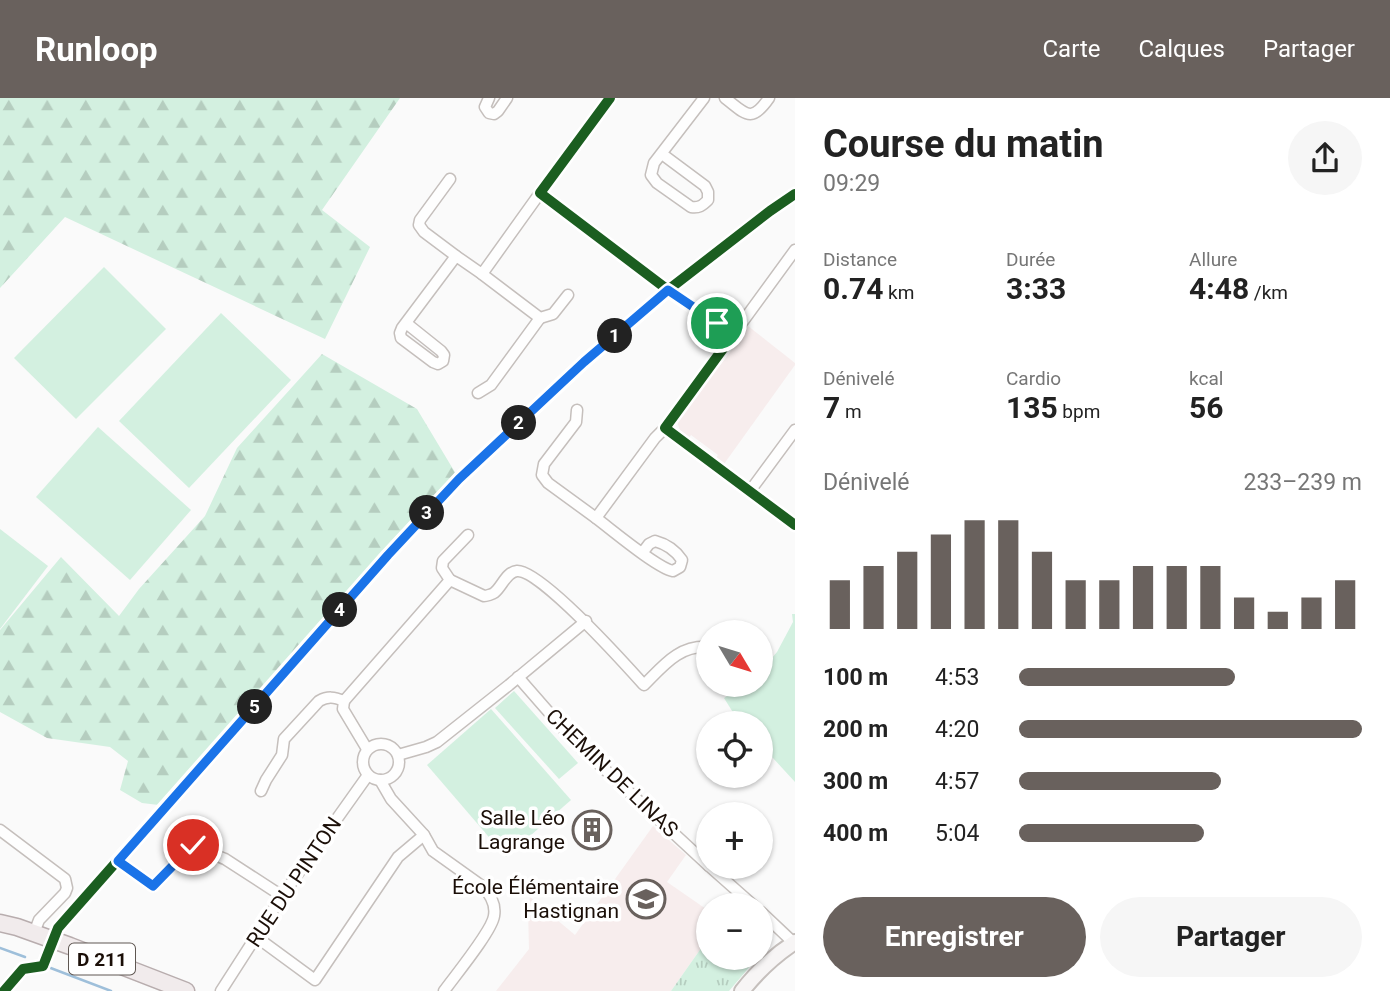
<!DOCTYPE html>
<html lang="fr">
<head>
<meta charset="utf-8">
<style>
  body { margin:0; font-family:Roboto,sans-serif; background:#f6f6f6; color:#222; height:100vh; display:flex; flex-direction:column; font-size:26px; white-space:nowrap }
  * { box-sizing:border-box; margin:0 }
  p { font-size:23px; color:#767676 }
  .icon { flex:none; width:38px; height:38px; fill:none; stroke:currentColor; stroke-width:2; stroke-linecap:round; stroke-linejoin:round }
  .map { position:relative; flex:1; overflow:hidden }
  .side { display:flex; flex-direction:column; background:#fff; width:595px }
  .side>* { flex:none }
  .needle { width:46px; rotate:128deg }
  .fabs { position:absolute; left:696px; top:522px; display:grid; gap:14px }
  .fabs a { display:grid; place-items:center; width:77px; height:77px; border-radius:50%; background:#fff; box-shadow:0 2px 5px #0004; font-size:35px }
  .pin { position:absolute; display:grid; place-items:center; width:60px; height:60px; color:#fff; margin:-30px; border:4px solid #fff; border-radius:50%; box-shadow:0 2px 7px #0007 }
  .km { position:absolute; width:35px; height:35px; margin:-18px; border-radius:50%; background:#222; color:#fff; font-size:19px; line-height:35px; text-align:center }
  .round { display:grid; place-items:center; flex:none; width:74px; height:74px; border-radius:37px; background:#f6f6f6 }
  .summary { display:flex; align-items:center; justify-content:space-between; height:119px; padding:0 28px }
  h1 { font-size:38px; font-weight:700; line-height:52px }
  .stats { display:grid; grid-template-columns:repeat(3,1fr); gap:10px; height:119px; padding:7px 28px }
  .stats div { display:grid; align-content:center }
  .stats b { font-size:30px; font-weight:700 }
  .stats small { font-size:19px; font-weight:400 }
  .stats p { font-size:19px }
  .chart { height:196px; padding:14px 28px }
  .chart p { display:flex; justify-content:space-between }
  .chart svg { width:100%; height:126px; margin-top:7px; stroke:#69615d; stroke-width:6 }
  .button { display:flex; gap:14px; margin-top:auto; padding:14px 28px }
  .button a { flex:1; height:80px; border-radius:42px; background:#69615d; color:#fff; font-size:28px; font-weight:700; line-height:80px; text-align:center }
  .button a+a { background:#f6f6f6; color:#222 }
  ul { padding:0 28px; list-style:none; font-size:23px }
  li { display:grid; grid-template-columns:112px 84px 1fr; align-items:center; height:52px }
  li i { height:18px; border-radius:9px; background:#69615d }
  header { display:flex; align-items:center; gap:42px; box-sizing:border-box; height:98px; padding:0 35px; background:#69615d; color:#fff }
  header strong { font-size:33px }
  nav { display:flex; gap:38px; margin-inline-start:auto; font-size:24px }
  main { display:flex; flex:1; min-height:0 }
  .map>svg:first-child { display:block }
</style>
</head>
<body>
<header>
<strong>Runloop</strong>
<nav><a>Carte</a><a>Calques</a><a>Partager</a></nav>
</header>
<main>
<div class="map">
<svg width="795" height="893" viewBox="0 0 795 893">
  <defs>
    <pattern id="grass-tufts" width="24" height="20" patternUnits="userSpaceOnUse" patternTransform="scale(1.75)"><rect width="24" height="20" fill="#d3f0e0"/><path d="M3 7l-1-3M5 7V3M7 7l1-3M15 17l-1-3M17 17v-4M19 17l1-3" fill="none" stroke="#b5cdbf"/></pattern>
    <pattern id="forest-firs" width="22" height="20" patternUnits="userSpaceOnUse" patternTransform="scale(1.75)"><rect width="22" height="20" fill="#d3f0e0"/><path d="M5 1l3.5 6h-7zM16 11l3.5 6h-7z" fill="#b5cdbf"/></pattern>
  </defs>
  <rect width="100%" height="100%" fill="#fafafa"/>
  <g fill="#f7eded">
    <path d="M748,228L795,265V267L724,366L716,360L718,357L691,337L689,340L681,335L677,324Z"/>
    <path d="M653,728L686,757L667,784L709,813V839L671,893H496L529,851L528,812L530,799L575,837Z"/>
  </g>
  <path fill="url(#grass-tufts)" d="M709,839V859H758L729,893H671Z"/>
  <g fill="url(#forest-firs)">
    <path d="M0,0H400L322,112L370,149L325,241L65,119L0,190Z"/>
    <path d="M322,256L417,311L459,381L167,708L142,705L120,692L128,663L110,649L47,640L0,614V532L61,459L119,518L139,491L205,418L237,350Z"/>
  </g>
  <g fill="#d3f0e0">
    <path d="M104,169L166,231L76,321L14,260Z"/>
    <path d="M221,215L291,282L189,390L119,323Z"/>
    <path d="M98,329L191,412L130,482L36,399Z"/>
    <path d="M0,431L48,468L0,531Z"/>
    <path d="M792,516H795V684L761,647V625H741L734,616L724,600L746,586H761V573L777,554L793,524Z"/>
    <path d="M514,593L578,665L559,681L495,610Z"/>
    <path d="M491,611L571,702L506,759L427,667Z"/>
  </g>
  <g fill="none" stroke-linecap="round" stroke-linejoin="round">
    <g stroke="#9ebfda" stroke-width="2.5">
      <path d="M0,850L25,859"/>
      <path d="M48,869L111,893"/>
    </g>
    <defs>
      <g id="street">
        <path d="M489,0L485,9L489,15L494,16L498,13L507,0"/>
        <path d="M610,0L540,95L668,192L733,237L665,330L795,427"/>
        <path d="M725,0C746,16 751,26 769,0"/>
        <path d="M662,56L705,88L708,94V102C702,108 699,110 691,109L657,85L651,77L654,65L704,0"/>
        <path d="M450,81L420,122L419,127L424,134L456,158"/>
        <path d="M482,176L540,220L553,216L568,197"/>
        <path d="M406,225L441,253L444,257L443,263L438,266L433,264L401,240L400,235L402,230L456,158L482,176L540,95"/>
        <path d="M733,237L795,152"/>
        <path d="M478,295L491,287L540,220"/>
        <path d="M577,312L576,324L544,366L542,377L548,385L596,420L655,340L665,330"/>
        <path d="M750,393L795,332"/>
        <path d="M596,420C612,432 657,470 673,473L680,469L682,462C676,453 666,446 655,443L649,446L643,454"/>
        <path d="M450,482L442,470L443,463L468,437"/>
        <path d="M518,579L573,642L709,768"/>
        <path d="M344,603L450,482L484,498C486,498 493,496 494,495C502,489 506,474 517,473C540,471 626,567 644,587C664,567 679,547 709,549"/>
        <circle cx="381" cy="664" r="18"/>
        <path d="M398,657L426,649L437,644L509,587L586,523"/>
        <path d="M261,693L266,682L282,657L284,641L319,603C328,598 334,599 344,603L343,611L367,651"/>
        <path d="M0,732L65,781L67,790L65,795L39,822L34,835"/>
        <path d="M424,737L433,753L482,788C490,796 496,807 494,818C492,833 454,879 444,893"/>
        <path d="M709,768L753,807"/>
        <path d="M153,788L187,752C201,742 210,756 225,761L282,798"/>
        <path d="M761,814L795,846"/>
        <path d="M255,838L315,882L398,759L424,737L391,701L380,682"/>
        <path d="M221,893L282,798L368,677"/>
      </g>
      <path id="secondary" d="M742,893C757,874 775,857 795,844"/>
      <path id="primary" d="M0,825L17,829L70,848L186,893"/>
    </defs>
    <use href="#street" stroke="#c5bfbc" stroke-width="13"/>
    <use href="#secondary" stroke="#c5bfbc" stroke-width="18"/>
    <use href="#primary" stroke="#b8adae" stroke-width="19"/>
    <use href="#street" stroke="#fefefe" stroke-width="10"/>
    <use href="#secondary" stroke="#f7f5f5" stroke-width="14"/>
    <use href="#primary" stroke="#f1ebec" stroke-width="16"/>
    <defs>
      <g id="cycleway">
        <path d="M610,0L540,95L668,192L733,237L665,330L795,427"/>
        <path d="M4,893L23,871L43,868L58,830L65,822L388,457L459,381L584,264L668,192L770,113L795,96"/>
      </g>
    </defs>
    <use href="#cycleway" stroke="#fff" stroke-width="15"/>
    <use href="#cycleway" stroke="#1b5e20" stroke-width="10"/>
  </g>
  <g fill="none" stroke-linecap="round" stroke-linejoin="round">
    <defs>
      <path id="route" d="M193,747L153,788L118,763L388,457L459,381L584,264L668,192L717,225"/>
    </defs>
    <use href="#route" stroke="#fff" stroke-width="14"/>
    <use href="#route" stroke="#1a73e8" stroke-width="9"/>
  </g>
  <defs>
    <symbol id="building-ring" viewBox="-11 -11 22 22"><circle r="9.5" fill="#fff" stroke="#69615d" stroke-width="1.5"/><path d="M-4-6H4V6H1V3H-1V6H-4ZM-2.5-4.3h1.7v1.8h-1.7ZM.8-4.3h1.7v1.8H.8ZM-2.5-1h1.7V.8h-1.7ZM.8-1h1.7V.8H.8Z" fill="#69615d"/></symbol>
    <symbol id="school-ring" viewBox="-11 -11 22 22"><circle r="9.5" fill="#fff" stroke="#69615d" stroke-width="1.5"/><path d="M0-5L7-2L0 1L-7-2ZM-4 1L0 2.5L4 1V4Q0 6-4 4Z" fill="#69615d"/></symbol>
  </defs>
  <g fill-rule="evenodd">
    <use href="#building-ring" x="570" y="710" width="44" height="44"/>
    <use href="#school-ring" x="624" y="779" width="44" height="44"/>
  </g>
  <g text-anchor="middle" stroke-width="7" stroke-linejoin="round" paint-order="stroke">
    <rect fill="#fff" stroke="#5f5752" stroke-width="2" x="69" y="845.5" width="66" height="31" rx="5"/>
    <g font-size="19" font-weight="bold" fill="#1b0f08">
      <text x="102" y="868">D 211</text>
    </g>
    <g font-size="21" fill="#1b0f08" stroke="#fff">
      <text transform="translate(612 675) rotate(44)" y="7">CHEMIN DE LINAS</text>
      <text transform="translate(294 784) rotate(-56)" y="7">RUE DU PINTON</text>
    </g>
    <g font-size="21" fill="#1b0f08" stroke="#fff" text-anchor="end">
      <text x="565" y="727">Salle Léo<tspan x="565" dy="24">Lagrange</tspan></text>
      <text x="619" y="796">École Élémentaire<tspan x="619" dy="24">Hastignan</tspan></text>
    </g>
  </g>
</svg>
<div class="fabs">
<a><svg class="needle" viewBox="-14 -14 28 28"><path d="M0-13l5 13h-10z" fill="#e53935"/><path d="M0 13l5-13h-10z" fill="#767676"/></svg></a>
<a><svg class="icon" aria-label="locate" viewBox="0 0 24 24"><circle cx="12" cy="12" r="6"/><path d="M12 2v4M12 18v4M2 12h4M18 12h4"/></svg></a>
<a>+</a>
<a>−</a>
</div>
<div class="pin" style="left:717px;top:225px;background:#1e9e55"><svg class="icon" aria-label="arrive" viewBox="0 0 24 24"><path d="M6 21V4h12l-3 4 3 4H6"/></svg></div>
<div class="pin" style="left:193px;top:747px;background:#d93025"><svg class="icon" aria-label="check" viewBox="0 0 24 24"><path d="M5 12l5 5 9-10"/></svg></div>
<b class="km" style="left:615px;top:238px">1</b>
<b class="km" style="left:519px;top:325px">2</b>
<b class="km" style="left:427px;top:415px">3</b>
<b class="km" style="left:340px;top:512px">4</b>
<b class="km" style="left:255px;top:609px">5</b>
</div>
<section class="side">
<div class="summary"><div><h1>Course du matin</h1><p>09:29</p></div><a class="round"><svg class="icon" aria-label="share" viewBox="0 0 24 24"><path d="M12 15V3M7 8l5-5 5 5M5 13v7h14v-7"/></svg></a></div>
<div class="stats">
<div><p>Distance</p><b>0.74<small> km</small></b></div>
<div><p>Durée</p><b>3:33</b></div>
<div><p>Allure</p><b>4:48<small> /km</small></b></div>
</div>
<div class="stats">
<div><p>Dénivelé</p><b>7<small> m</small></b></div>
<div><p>Cardio</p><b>135<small> bpm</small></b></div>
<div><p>kcal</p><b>56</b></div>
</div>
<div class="chart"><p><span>Dénivelé</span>233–239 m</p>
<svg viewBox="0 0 160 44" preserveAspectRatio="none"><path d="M5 44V27M15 44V22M25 44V17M35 44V11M45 44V6M55 44V6M65 44V17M75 44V27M85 44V27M95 44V22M105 44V22M115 44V22M125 44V33M135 44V38M145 44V33M155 44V27"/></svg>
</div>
<ul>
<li><b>100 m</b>4:53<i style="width:63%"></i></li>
<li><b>200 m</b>4:20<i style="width:100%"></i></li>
<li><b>300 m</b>4:57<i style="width:59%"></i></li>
<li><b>400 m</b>5:04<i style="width:54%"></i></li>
</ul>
<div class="button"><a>Enregistrer</a><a>Partager</a></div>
</section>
</main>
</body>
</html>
